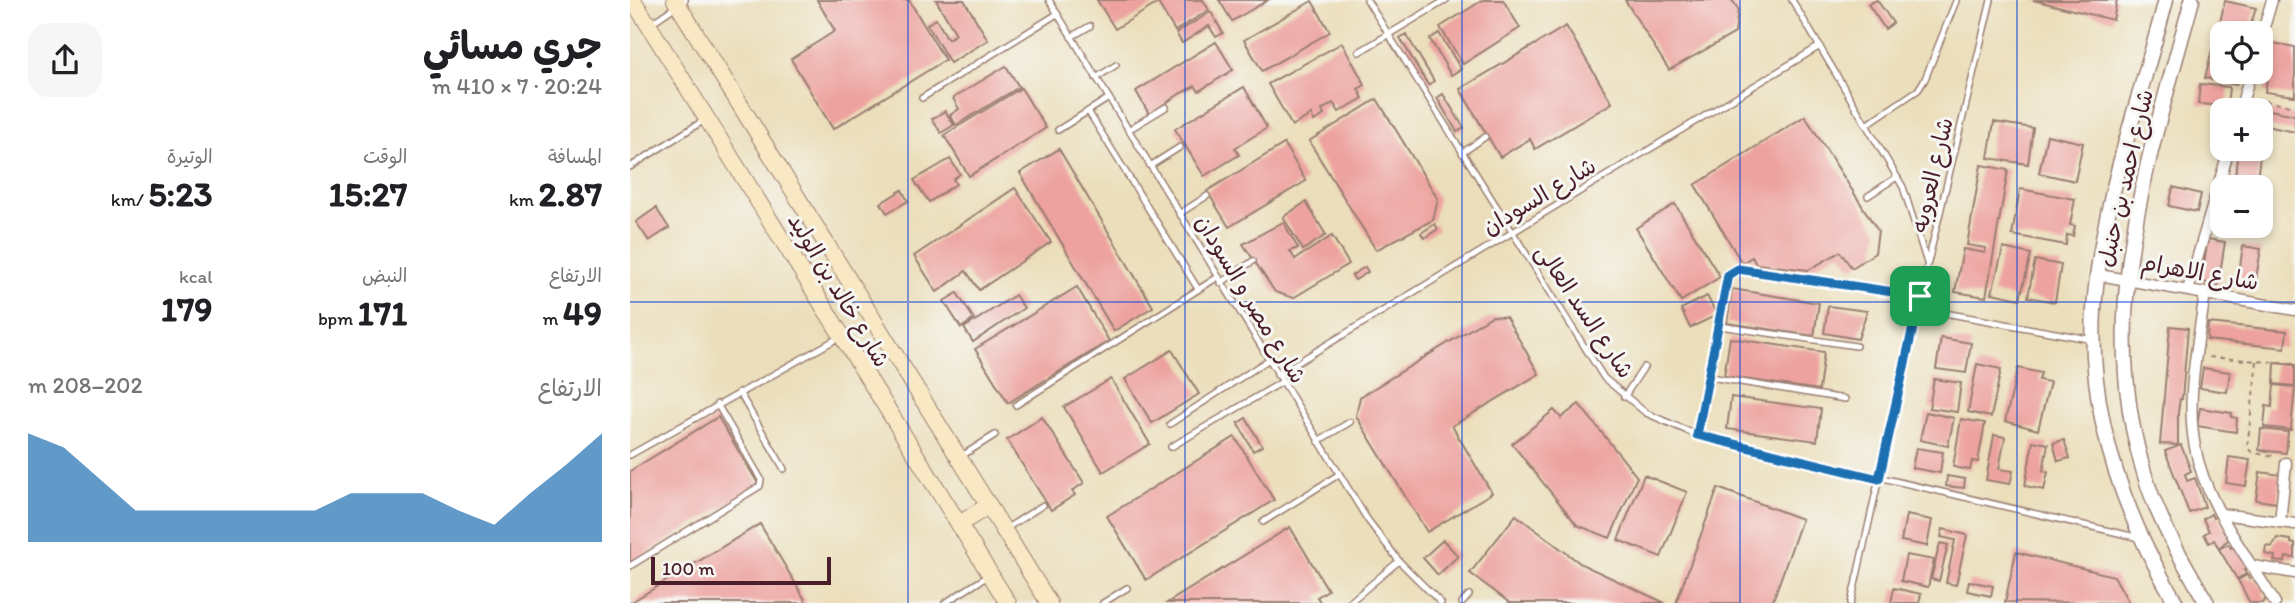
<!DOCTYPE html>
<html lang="ar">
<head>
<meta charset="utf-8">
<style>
  body { margin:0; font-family:Itim,"Playpen Sans Arabic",sans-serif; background:#f6f6f6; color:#202124; direction:rtl; height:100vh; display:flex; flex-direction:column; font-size:26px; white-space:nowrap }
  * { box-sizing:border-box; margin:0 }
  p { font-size:23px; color:#757577 }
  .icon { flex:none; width:38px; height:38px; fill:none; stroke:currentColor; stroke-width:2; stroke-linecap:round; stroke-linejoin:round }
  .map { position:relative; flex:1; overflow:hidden; direction:ltr }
  .details { display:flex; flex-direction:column; background:#fff; width:630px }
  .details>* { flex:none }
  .tools { position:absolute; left:1580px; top:21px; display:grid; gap:14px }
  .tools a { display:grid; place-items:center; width:63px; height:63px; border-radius:14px; background:#fff; box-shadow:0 4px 10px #0003; font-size:35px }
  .scale { position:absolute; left:21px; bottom:18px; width:180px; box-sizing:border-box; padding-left:7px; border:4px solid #4a1f2b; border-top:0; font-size:19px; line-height:24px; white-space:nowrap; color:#4a1f2b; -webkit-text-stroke:5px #f6f6f2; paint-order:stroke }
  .pin { position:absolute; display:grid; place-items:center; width:60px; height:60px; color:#fff; margin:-30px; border-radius:14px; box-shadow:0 4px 10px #0006 }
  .round { display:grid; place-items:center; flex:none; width:74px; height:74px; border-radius:21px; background:#f6f6f6 }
  .summary { display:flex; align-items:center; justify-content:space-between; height:119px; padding:0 28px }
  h1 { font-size:38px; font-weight:700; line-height:52px }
  .stats { display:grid; grid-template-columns:repeat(3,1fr); gap:10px; height:119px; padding:7px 28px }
  .stats div { display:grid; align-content:center }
  .stats b { font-size:35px; font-weight:700 }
  .stats small { font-size:19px; font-weight:400 }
  .stats p { font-size:19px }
  .chart { height:196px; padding:14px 28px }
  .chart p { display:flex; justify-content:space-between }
  .chart svg { width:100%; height:126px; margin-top:7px; fill:#1f6fb2; opacity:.7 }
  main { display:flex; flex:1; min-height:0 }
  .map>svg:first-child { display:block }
</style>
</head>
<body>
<main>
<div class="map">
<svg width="1665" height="603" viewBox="0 0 1665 603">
  <rect width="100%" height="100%" fill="#f6f6f2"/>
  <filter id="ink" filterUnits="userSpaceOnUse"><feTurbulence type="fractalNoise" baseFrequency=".0143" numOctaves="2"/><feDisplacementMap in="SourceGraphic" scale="14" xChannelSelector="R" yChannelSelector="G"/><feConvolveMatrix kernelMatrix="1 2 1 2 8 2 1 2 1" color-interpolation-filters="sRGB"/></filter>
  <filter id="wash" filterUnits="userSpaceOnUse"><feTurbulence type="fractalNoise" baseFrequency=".00686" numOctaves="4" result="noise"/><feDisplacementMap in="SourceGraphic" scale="28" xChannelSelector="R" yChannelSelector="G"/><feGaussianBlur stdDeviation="1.57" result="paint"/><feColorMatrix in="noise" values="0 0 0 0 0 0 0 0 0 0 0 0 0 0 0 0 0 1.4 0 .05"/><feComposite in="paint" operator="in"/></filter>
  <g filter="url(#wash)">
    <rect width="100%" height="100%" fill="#ebdeba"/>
    <g id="blocks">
      <g fill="#eda29f">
        <path d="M187,0H279L315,60L203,129L161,59L205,31Z"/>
        <path d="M306,0H334L358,40L320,63L297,24L306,19L318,39L326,34Z"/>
        <path d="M467,0H573L579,10L545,31L528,3L485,29Z"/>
        <path d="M589,0H638L602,21Z"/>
        <path d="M853,0H873L890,28L833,64L810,27Z"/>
        <path d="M995,0H1102L1108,9L1105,33L1039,70Z"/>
        <path d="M1247,0L1263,23L1255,29L1238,4Z"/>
        <path d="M1403,0H1487L1483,20Z"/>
        <path d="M682,1L700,32L632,71L614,40Z"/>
        <path d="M1595,1L1626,8L1618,33H1592V45L1585,43Z"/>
        <path d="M581,12L593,33L586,37L579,26L552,43L546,33Z"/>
        <path d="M936,26L982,103L905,149L900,139L870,157L830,89Z"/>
        <path d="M809,33L831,69L821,75L800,39Z"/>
        <path d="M776,34L804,81L798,85L770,38Z"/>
        <path d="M586,42L603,70L569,91L565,86L551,93L519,114L506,91Z"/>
        <path d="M712,43L735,85L728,89L733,98L709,112L703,103L692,110L694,115L684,121L681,115L662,126L638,84Z"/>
        <path d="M1643,43L1665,47V96L1635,92Z"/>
        <path d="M1583,46L1592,49V72H1609L1606,85L1575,78Z"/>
        <path d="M376,66L389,87L326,125L320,115L329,109L323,98Z"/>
        <path d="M1570,84L1599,87L1597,106L1568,104Z"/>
        <path d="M614,87L637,128L605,148L609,155L574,176L545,129Z"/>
        <path d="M391,88L416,128L339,176L314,135Z"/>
        <path d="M813,94L834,128L827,132L807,98Z"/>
        <path d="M747,99L808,199L803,220L746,250L679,141Z"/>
        <path d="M1635,109L1665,115V132L1631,125Z"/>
        <path d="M315,111L324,125L311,133L302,119Z"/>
        <path d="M1175,116L1248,231L1245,253L1222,268L1210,252L1178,270L1126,264L1122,257L1112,263L1065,185Z"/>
        <path d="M1364,122L1403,128L1398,164L1358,158Z"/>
        <path d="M1417,135L1453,143L1445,181L1409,173Z"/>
        <path d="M654,144L676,181L599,227L577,191Z"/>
        <path d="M429,149L523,307L484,331L390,173Z"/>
        <path d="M1608,149H1631L1626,187H1604Z"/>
        <path d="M320,159L330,174L323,179L326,184L299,202L284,180Z"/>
        <path d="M1351,165L1378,170L1356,297L1325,292L1333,249L1355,253L1356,248L1337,245Z"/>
        <path d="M1543,187L1571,194L1567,212L1539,206Z"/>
        <path d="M385,188L421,242L349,290L336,271L307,292L284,256Z"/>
        <path d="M1390,189L1445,199L1440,225L1445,226L1443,236L1437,235L1436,245L1382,235Z"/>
        <path d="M272,190L278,201L257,213L251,203Z"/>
        <path d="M676,202L696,235L673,250L653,217Z"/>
        <path d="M1045,204L1090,277L1051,301L1006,228Z"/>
        <path d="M26,208L39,228L19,241L6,222Z"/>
        <path d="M653,222L668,248L660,251L665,259L702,236L719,264L663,298L645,292L613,244Z"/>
        <path d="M805,224L808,229L794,238L791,233Z"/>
        <path d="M1578,239L1595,242L1588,285L1571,282Z"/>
        <path d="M1613,246L1631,249L1624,290L1607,287Z"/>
        <path d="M1373,248L1401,254L1390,299L1362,293Z"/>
        <path d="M1405,260L1431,265L1425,302L1398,297Z"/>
        <path d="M735,267L738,272L725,280L722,275Z"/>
        <path d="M447,287L479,341L378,403L345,349Z"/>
        <path d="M1102,289L1189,303L1184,336L1097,323Z"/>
        <path d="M327,293L344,319L331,328L314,301Z"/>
        <path d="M385,295L394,308L343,342L334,328Z"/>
        <path d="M1077,296L1087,315L1060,328L1051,309Z"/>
        <path d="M1198,306L1237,311L1228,339L1194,333Z"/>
        <path d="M862,316L876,317L909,374L822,426L862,493L797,532L726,416L730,397Z"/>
        <path d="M1578,323L1657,331L1655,348L1577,340Z"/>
        <path d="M1540,326L1558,328L1552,399H1550L1548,412V445L1530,444Z"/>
        <path d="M1100,338L1194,352L1189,390L1094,376Z"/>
        <path d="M1311,338L1341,343L1336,373L1306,369Z"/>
        <path d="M542,350L569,394L522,423L495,379Z"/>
        <path d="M1645,363L1665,365V386L1644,384Z"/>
        <path d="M1347,364L1371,369L1361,417L1338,412Z"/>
        <path d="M1388,368L1411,373L1409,380L1420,382L1408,430L1375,421Z"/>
        <path d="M1573,368L1600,372L1597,392L1570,388Z"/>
        <path d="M481,379L520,444L473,472L434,407Z"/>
        <path d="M1304,379L1331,383L1327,412L1299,408Z"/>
        <path d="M1644,385L1665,387L1661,430L1634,427L1636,406L1642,407Z"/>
        <path d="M1101,397L1191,409L1187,441L1097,429Z"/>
        <path d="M949,404L1007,477L980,538L947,525L882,444L924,410L931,418Z"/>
        <path d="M1570,408L1602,413L1601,417L1607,418L1606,432L1567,426Z"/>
        <path d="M1296,412L1324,418L1318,446L1290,440Z"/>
        <path d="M88,417L129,485L0,563V471Z"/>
        <path d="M412,417L454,483L442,491L445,495L421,510L377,440Z"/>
        <path d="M616,418L632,446L623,451L608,423Z"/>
        <path d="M1331,419L1355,423L1348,462L1342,461L1340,470L1323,467Z"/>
        <path d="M1631,429L1658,432L1656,453L1629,450Z"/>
        <path d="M1364,435L1375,437L1369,469L1383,471L1380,484L1356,480Z"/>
        <path d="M605,437L644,500L516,580L477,516Z"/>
        <path d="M1434,440L1440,458L1428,461L1423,443Z"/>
        <path d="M1403,441L1418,444L1413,471L1418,472L1414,490L1395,486Z"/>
        <path d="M1551,445L1561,471L1555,474L1557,481L1565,478L1575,507L1559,513L1535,451Z"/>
        <path d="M1286,448L1313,452L1310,473L1282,468Z"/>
        <path d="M1599,457L1620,460L1616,486L1596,483Z"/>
        <path d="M1630,472L1651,475L1647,503L1626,500Z"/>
        <path d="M1014,475L1057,492L1031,557L988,540Z"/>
        <path d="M1317,476L1335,479L1334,488L1316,486Z"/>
        <path d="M1088,488L1172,519L1142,603H1046Z"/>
        <path d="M1581,514L1583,518L1588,515L1600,538L1589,548L1584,540L1579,543L1574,534L1579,531L1573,519Z"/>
        <path d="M886,515L951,564L1035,603H880L840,573Z"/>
        <path d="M1276,515L1302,520L1297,546L1271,541Z"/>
        <path d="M130,524L177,603H0Z"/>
        <path d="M660,527L698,590L687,597L691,603H537Z"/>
        <path d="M1313,529L1337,535L1326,585L1316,583L1325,540L1311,537Z"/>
        <path d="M1647,538L1661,540V543L1665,544V558L1656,557L1655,562L1644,561L1645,556L1635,554L1636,546L1642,547Z"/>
        <path d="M813,540L828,556L808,575L793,558Z"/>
        <path d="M1310,543L1318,545L1309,581L1301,579Z"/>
        <path d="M1598,544L1601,548L1605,545L1619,568L1614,570L1616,574L1607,579L1589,549Z"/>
        <path d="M1386,552L1484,576L1499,603L1375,602Z"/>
        <path d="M1276,555L1304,560L1298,587L1271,581Z"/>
        <path d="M1617,575L1619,579L1623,577L1636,591L1633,593L1636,599L1632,603H1620L1608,580Z"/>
        <path d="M1339,581L1363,586L1361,596L1337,591Z"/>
        <path d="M1264,588L1291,594L1289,603H1261Z"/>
      </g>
    </g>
  </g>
  <g filter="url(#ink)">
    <use href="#blocks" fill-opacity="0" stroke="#9a7e72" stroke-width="2"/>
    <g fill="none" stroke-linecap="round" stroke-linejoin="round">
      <defs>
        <g id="service">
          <path d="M419,0L737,519L769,561L811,603"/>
          <path d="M737,0L974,378L1016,413L1067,435L1510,538"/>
          <path d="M1162,0L1273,187L1297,263"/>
          <path d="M20,24L55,0"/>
          <path d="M441,37L460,26"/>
          <path d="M729,52L816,0"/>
          <path d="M466,78L486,65"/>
          <path d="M292,98L427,14"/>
          <path d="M458,111L568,289"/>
          <path d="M1236,125L1288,90L1295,79L1326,1"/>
          <path d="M428,130L479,98"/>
          <path d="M498,130L536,107"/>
          <path d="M832,153L855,137"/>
          <path d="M520,166L550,147"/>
          <path d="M0,167L76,119"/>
          <path d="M1238,196L1267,177"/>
          <path d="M549,214L577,196"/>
          <path d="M591,283L623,261"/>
          <path d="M1287,308L1464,340"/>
          <path d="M1090,326L1226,346"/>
          <path d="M647,375L1190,46"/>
          <path d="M1080,377L1215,399"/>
          <path d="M109,392L154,469"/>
          <path d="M994,397L1014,367"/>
          <path d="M386,405L588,277"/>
          <path d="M540,424L638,360"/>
          <path d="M1067,435L1098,275L1103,271L1113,269L1290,296"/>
          <path d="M688,441L720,422"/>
          <path d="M541,447L652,382"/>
          <path d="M0,455L210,337"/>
          <path d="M330,457L365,435"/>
          <path d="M633,522L708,475"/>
          <path d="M377,528L413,505"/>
          <path d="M0,566L130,486L131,479L87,404"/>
          <path d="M315,603L358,576"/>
          <path d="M473,603L497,588"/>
          <path d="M719,603L769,561"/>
          <path d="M832,603L839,595"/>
          <path d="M1221,603L1287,308L1361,0"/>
        </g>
        <g id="minor">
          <path d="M1631,38L1642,0"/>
          <path d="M1610,110L1621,72"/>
          <path d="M1469,275L1665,310"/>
          <path d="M1558,290L1599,149"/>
          <path d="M1575,292C1569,342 1555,397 1565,447C1575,503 1616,554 1645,603"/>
          <path d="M1592,514L1665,524"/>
          <path d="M1650,522L1656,463"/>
          <path d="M1623,566L1665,573"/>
        </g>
        <g id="tertiary">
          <path d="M1536,0C1510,99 1470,208 1464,310C1458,414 1494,515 1546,603"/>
          <path d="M1562,0C1519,159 1463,315 1516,479C1530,524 1554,563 1577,603"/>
        </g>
        <g id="secondary">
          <path d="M3,0L378,603"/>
          <path d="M45,0L419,603"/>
          <path d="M330,524L359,505"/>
        </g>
      </defs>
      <use href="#service" stroke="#9a7e72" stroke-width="8"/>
      <use href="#minor" stroke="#9a7e72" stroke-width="13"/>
      <use href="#tertiary" stroke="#9a7e72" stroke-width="17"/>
      <use href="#secondary" stroke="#9a7e72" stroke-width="18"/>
      <g stroke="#9a7e72" stroke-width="2" stroke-dasharray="5 5" stroke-linecap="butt">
        <path d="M1625,99L1665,107"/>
        <path d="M1579,357L1665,364"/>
        <path d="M1627,361L1617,448L1623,453L1645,456"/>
      </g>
      <use href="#service" stroke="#fff" stroke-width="5"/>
      <use href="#minor" stroke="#fff" stroke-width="10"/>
      <use href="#tertiary" stroke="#fff" stroke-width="14"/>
      <use href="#secondary" stroke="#f8e8c3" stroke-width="16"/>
    </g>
  </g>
  <g fill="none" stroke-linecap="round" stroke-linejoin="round" filter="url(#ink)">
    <defs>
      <path id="route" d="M1108,269L1290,296L1249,479L1067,435L1098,275Z"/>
    </defs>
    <use href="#route" stroke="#fff" stroke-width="14"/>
    <use href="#route" stroke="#1f6fb2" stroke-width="9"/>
  </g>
  <path fill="none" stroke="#1d4ed8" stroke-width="2" stroke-opacity="0.55" d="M278,0V603M555,0V603M832,0V603M1110,0V603M1387,0V603M0,302H1665"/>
  <g text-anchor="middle" stroke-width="6" stroke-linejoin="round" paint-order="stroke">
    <g font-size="23" fill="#4a1f2b" stroke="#f6f6f2">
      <text transform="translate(1302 175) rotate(-77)" y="8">شارع العروبه</text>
      <text transform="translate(1495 178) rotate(-77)" y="8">شارع احمد بن حنبل</text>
      <text transform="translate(909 196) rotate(-31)" y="8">شارع السودان</text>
      <text transform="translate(1570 272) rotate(10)" y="8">شارع الاهرام</text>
      <text transform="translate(209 290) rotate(59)" y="8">شارع خالد بن الوليد</text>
      <text transform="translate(621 299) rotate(59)" y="8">شارع مصر و السودان</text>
      <text transform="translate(955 311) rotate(56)" y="8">شارع السد العالى</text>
    </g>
  </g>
</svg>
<div class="tools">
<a><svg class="icon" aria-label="locate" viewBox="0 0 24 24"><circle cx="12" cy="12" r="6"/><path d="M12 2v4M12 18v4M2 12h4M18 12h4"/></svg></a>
<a>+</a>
<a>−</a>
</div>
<div class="scale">100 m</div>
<div class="pin" style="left:1290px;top:296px;background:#1e9e55"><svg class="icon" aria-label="arrive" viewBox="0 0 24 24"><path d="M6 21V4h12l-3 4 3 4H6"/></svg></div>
</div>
<section class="details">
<div class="summary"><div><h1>جري مسائي</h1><p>20:24 · 7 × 410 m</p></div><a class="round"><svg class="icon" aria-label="share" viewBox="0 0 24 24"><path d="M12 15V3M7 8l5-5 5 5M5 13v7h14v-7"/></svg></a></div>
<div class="stats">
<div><p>المسافة</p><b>2.87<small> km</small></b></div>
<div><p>الوقت</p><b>15:27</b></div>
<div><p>الوتيرة</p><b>5:23<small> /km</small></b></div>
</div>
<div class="stats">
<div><p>الارتفاع</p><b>49<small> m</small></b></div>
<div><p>النبض</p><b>171<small> bpm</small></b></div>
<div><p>kcal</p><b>179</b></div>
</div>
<div class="chart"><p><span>الارتفاع</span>202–208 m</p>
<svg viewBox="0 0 160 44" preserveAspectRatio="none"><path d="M0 44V6L10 11L20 22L30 33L40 33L50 33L60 33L70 33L80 33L90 27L100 27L110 27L120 33L130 38L140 27L150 17L160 6V44z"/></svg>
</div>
</section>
</main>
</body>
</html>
